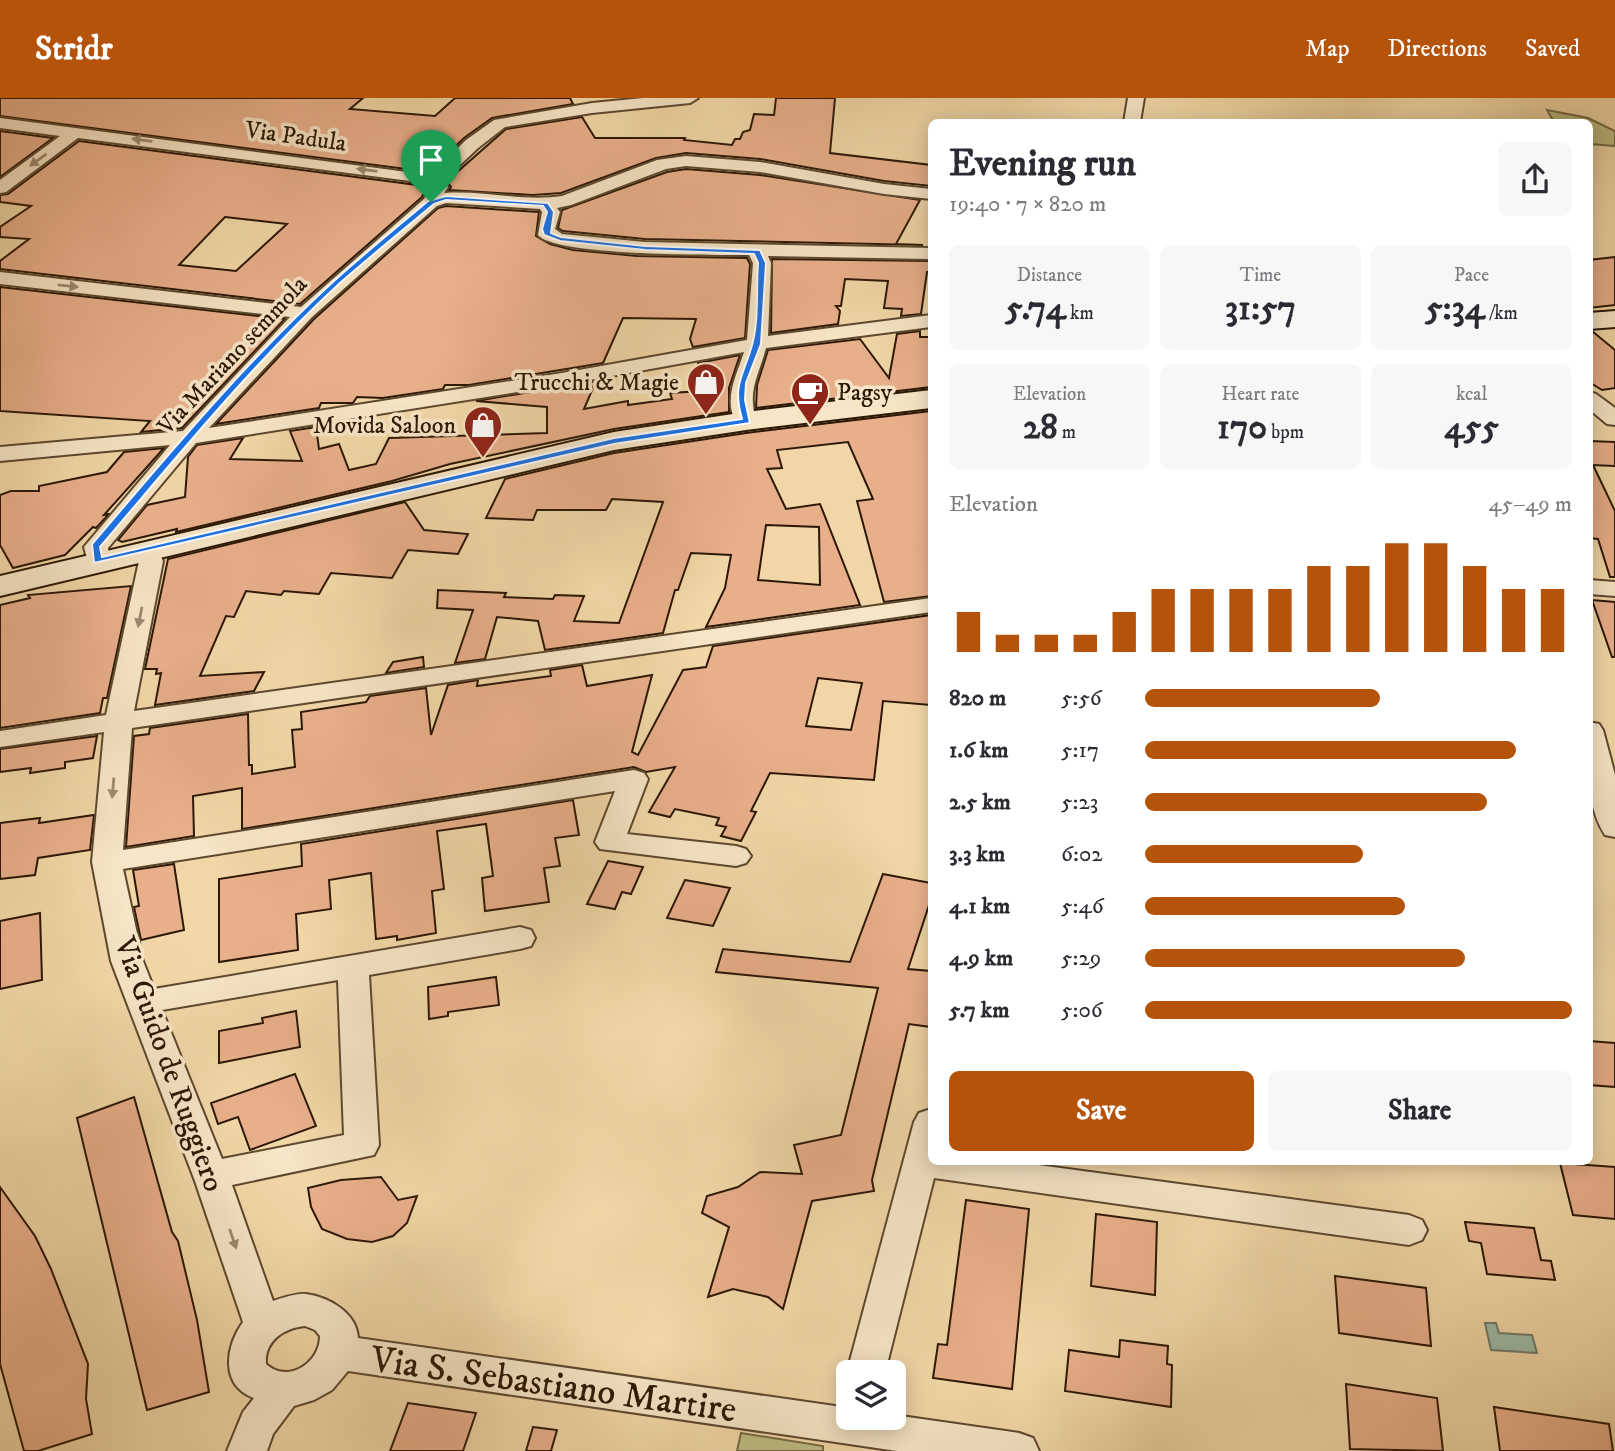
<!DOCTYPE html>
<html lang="en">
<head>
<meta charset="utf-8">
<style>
  body { margin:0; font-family:"IM FELL DW Pica",serif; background:#f7f7f7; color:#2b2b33; height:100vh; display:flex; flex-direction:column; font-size:26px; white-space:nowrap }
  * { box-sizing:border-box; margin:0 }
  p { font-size:23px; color:#7c7c81 }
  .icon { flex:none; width:38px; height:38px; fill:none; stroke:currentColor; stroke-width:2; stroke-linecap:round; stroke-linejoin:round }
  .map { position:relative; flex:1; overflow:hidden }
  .panel { position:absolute; left:928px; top:21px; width:665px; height:1046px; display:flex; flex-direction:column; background:#fff; border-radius:10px; box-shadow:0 4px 18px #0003 }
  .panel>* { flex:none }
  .controls { position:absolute; left:836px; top:1262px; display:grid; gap:14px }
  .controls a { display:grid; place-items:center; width:70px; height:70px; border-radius:10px; background:#fff; box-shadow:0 4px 18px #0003; font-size:35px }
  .pin { position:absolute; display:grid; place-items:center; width:60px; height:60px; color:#fff; margin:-72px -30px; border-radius:50% 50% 50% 0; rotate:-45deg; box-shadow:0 0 7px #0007 }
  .pin .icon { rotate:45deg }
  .round { display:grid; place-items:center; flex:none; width:74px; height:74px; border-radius:10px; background:#f7f7f7 }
  .headline { display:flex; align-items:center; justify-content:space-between; height:119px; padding:0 21px }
  h1 { font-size:38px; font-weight:700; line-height:52px }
  .stats { display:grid; grid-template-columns:repeat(3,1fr); gap:10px; height:119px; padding:7px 21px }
  .stats div { display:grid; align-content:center; border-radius:10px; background:#f7f7f7; text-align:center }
  .stats b { font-size:35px; font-weight:700 }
  .stats small { font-size:19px; font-weight:400 }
  .stats p { font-size:19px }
  .chart { height:196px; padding:14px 21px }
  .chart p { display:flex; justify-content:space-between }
  .chart svg { width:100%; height:126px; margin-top:7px; stroke:#b45309; stroke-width:6 }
  .cta { display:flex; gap:14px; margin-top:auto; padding:14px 21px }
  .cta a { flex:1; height:80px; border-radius:10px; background:#b45309; color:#fff; font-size:28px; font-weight:700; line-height:80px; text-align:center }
  .cta a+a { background:#f7f7f7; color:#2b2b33 }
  ul { padding:0 21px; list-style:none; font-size:23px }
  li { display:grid; grid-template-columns:112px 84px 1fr; align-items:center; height:52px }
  li i { height:18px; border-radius:9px; background:#b45309 }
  header { display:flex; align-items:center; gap:42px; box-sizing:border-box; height:98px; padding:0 35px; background:#b45309; color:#fff }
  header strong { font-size:33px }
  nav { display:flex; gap:38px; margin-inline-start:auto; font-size:24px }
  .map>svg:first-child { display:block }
</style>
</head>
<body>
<header>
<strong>Stridr</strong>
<nav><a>Map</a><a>Directions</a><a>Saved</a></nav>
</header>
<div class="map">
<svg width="1615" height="1353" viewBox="0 0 1615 1353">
  <rect width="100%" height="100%" fill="#f1d7a7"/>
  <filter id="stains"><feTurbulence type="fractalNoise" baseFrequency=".00286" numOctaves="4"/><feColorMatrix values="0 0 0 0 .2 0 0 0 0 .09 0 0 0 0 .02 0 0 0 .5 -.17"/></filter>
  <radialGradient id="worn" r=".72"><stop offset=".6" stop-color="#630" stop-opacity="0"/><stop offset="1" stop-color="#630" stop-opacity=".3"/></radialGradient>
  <g fill="#bebd84" stroke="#756a44" stroke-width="2">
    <path d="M1547,12L1588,20L1615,33V48L1589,46V24H1554Z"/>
    <path d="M741,1335L823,1348V1353H737Z"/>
  </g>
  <path fill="#9bbaa8" stroke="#6f7967" stroke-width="2" d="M1485,1225H1496L1499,1235L1532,1237L1537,1255L1491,1252Z"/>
  <g fill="#e8af8b" stroke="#2c1805" stroke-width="2" fill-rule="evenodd">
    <path d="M0,0H363L350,11L435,18L455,0H570L573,6L492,20L464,40L429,74L0,18Z"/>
    <path d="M776,0H835L830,55L931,67V88L884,83L760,61L686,55L656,60L561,95L533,97L449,92L451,89L447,83L506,31L582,19L595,40H685L684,42L732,47L735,41H740L743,34L750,32L754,16L774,17Z"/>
    <path d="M0,33L53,40L0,79Z"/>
    <path d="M79,43L417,87L426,90L422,99L300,206L0,171V163L29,141L0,139V129L31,108L0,104V97L8,96ZM225,119L287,126L236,173L179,167Z"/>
    <path d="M686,71L760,77L920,102L896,146L923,147L645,141L563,133L558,130L562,112L667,74Z"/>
    <path d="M446,108L539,114L536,138L550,146L573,152L637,158L747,160L750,166L745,240L693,249L690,241L696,221L623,220L603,265L469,287H445L443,291L383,300L357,299L353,305H321L319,310L216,326L314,221L438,110Z"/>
    <path d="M1615,159V207L1589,210V162Z"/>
    <path d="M772,161L931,163V174H927L921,216L901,218L902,211L884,210L888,183L845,181L841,208H836L840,213L838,226L771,235Z"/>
    <path d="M0,189L285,221L182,330L141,334L150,323L0,313Z"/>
    <path d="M920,233V239H931V289L756,310L757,287L768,252L860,241L889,280L897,236Z"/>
    <path d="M1592,233L1615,252V290L1602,292L1589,284V234Z"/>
    <path d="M740,257L729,290V314L614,331L450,366L392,383L176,434L177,431L122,444L118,442L147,407L185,399L188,359L197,347L243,340L230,361L302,363L290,333L316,329L319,351L339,346L349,372L376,366L389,340L547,335V309L476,303L596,283L584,311L628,303V307L672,301L670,295L702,293L698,265Z"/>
    <path d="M931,313V498L884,504L857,403L873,401L848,344L777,352L782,370L767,371L786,411L820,406L860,507L706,529L725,490L731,457L691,455L678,492H675L663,535L545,552L538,523L497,519L485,561L455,565L473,512L437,510L438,492L506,495L504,499L553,501L555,497L584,498L574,523L619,525L663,404L612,401L606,412H537L533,422L486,420L505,381L614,355L746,335ZM766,427L819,429L820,487L758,482Z"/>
    <path d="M1589,343L1615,344V368L1593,367L1615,413V479H1610L1598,441L1589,440Z"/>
    <path d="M164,350L104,417L109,416L96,430L93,429L65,457L13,470L0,447V397L11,393H39V388L107,374L124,354Z"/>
    <path d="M405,404L424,432L468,436L458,456L408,452L392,480L331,475L319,496L284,493L281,497L246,493L234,519L226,518L200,578L264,574L254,593L155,607L161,575L156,576L157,571H145L168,461Z"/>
    <path d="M131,488L107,600H103L100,615L0,630V507L30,500L28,497Z"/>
    <path d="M1592,502L1615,504V559H1612Z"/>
    <path d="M931,517V607L883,603L874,682L770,675L751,713L756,714L741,743L721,738L726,729L716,727L719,720L675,711L670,719L649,714L675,669L646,674L634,669L242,731V690L193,698L194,738L126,749L134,638L149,636L150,630L248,616L249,667H252V676L295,669L292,632L302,631L301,614L366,604L370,598L426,590L431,637L448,587L478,582L477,588L551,578L550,572L582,567L587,588L652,577L632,654L638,657L683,572L706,569L713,548ZM818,580L862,585L851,632L806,628Z"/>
    <path d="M423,559L424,569L386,575L393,564Z"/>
    <path d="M97,638L93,660L65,664V670L30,675L31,670L0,674V651Z"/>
    <path d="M573,702L579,737L555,740L560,768L544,770L549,804L485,813L482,780L493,778L486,726L437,733L444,791L432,793L436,835L397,842V838L376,841L371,775L329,782L331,811L296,816L298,852L219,864V781L302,768L301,746Z"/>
    <path d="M94,717L90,752L38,760L35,777L0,781V725L40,720L39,725Z"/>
    <path d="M608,763L643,769L631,796L622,794L615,811L587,806Z"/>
    <path d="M174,766L184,832L141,842L134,809L139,808L133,772Z"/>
    <path d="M883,776L931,785V801L908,871L931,873V929L909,926L872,1082L874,1093L812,1103L783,1211L768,1199L733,1191L708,1199L729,1129L702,1115L707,1098L738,1089L760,1074L802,1076L794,1047L841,1037L878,890L716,874L723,851L850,864Z"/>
    <path d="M685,782L730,790L713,828L667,820Z"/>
    <path d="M40,815L42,882L0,891V823Z"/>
    <path d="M496,879L499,907L448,914V918L429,921L428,889Z"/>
    <path d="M296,913L300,949L219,965V933L263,925L262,920Z"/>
    <path d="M1589,943L1615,945V989L1589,987Z"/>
    <path d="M295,976L316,1028L250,1052L238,1019L218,1026L211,1005Z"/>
    <path d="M134,999L172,1134L178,1143L197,1222L209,1294L147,1312L77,1020Z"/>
    <path d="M1560,1065L1615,1069V1121L1573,1117Z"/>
    <path d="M381,1079L398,1102L417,1098L407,1125L393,1138L372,1144L347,1141L322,1131L311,1109L308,1090L341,1082Z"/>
    <path d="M0,1089L35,1138L51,1171L88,1266L86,1301L92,1336L38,1353H24L0,1266Z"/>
    <path d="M966,1102L1029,1111L1012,1291L933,1280L938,1246L947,1247Z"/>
    <path d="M1096,1116L1157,1124L1155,1197L1091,1188Z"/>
    <path d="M1465,1124L1534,1130L1541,1162L1551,1163L1555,1182L1487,1176L1481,1145L1469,1143Z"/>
    <path d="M1335,1178L1426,1190L1431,1248L1339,1235Z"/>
    <path d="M1120,1242L1168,1248L1167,1266L1172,1267L1171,1309L1065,1293L1069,1252L1119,1259Z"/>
    <path d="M1346,1286L1437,1300L1443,1353L1350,1351Z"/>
    <path d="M408,1305L476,1315L463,1353H390Z"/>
    <path d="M1494,1309L1609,1326L1613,1353H1500Z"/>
    <path d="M533,1329L557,1332L551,1353H526Z"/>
  </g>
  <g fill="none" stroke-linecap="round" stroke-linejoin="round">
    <defs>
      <g id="street">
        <path d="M643,0H698L690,5L592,15L505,29L478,50L443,83L448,89L444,95C483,92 523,104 562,98L657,62L686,58L760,64L884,86L931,91V101L884,96L760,74L686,68L666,71L571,107L557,110L560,114L555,131L562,136L645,144L931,150V160L928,161L768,158L771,165L768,238L931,217V229L766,250C759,277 746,295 757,323L754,328H738C722,303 736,279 744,254L562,287L196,345L108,450L110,463L107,468L98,470L89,468L84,449L170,347L0,363V349L183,333L290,219L0,186V174L301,209L424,101L430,89L418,84L78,40L6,94L0,95V82L60,38L0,30V20L430,77L466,42L494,22L592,5ZM446,105L540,111L542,114L538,137C555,158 716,157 749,157L753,165L747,242L562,275L209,330L312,219L437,108Z"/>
        <path d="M1128,0H1144L1140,24H1124Z"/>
        <path d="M1589,294L1596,296L1615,310V327L1607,326L1589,311Z"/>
        <path d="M148,445L156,447L163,463L134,613L931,500V514L132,630L123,752L634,672L644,675L648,681L627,736L736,748L746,751L751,758L746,765L736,768L600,751L595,744L615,693L123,771L143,863L154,891L520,829L531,832L535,840L531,848L520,851L369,877L379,1047L374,1057L232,1087L273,1203C283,1200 296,1195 306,1196C329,1199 357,1215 358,1240L849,1310V1320H894V1317L1019,1335L1033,1340L1039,1353H897L348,1273L332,1292L314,1302L294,1308L273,1336L267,1353H227L243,1314L254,1300C219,1287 226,1248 243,1224L195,1083L111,863L92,764L104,634L0,649V633L106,617L139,463L136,452L140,447ZM338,882L344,1037L222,1061L162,912ZM305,1228L315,1232L320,1238C320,1265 288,1286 266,1266C264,1243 284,1230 305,1228Z"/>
        <path d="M1589,482L1615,484V498L1589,496Z"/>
        <path d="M1589,624L1599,626L1603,632L1615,677V739L1605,737C1584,705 1589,660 1589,624Z"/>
        <path d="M931,1011V1064H1016L1409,1117L1422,1122L1427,1132L1422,1142L1409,1147L934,1080L885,1274H849V1279L847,1274L914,1024L919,1015Z"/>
      </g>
      <g id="secondary">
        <path d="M1615,213V229L1589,231V215Z"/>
        <path d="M931,292V310L746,332L614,352L0,498V478L614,334L746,314Z"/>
      </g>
    </defs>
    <use href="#street" stroke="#5d482e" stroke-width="4"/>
    <use href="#secondary" stroke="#2c1805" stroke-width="4"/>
    <use href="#street" fill="#f6e5c6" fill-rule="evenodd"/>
    <use href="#secondary" fill="#f6e5c6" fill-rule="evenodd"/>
  </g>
  <defs><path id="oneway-solid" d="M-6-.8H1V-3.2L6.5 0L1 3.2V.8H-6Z" transform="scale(1.75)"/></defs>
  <g fill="#9b896f">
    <use href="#oneway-solid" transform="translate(142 42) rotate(-173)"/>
    <use href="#oneway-solid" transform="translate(38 62) rotate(144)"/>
    <use href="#oneway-solid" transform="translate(367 72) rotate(-172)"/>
    <use href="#oneway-solid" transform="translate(68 188) rotate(6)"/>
    <use href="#oneway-solid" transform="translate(140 519) rotate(101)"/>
    <use href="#oneway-solid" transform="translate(113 690) rotate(95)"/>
    <use href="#oneway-solid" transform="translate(233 1141) rotate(71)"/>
  </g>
  <path fill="#1a73e8" stroke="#fff" stroke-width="2" fill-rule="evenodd" d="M446,98L548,105L554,114L551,135L561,139L645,148L760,152L766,165L761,246L746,285L745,302L750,325L614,346L94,465L92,446C169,356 246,263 335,182C365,155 397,129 428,103ZM446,102L543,108L547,114L542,131L544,137L560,143L645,152L754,156L758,165C756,191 759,222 752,247C743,279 732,287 742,321L614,340L102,459L100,449C177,359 253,265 340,185C371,158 403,132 434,106Z"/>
  <defs>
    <symbol id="shop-pin" viewBox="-11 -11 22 30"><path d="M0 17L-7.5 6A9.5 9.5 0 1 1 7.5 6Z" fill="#8f2418" stroke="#f6e5c6"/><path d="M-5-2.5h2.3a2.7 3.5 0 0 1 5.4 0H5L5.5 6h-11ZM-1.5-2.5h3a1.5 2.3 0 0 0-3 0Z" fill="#fff"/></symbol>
    <symbol id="cafe-pin" viewBox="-11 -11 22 30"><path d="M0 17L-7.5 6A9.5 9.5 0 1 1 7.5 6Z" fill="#8f2418" stroke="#f6e5c6"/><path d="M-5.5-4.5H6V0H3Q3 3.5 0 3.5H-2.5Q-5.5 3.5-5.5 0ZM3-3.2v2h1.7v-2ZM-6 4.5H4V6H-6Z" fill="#fff"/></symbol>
  </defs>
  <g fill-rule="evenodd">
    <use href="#shop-pin" x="684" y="262" width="44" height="60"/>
    <use href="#cafe-pin" x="788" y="272" width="44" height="60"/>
    <use href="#shop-pin" x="461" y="305" width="44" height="60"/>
  </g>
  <g text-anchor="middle" stroke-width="7" stroke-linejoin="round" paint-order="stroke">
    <g font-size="24" fill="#2c1805" stroke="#f6e5c6">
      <text transform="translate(296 38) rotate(8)" y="8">Via Padula</text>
      <text transform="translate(232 257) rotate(-47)" y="8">Via Mariano semmola</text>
    </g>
    <g font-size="24" fill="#2c1805" stroke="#f6e5c6" text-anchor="end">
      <text x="679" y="292">Trucchi &amp; Magie</text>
      <text x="837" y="302" text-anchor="start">Pagsy</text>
      <text x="456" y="335">Movida Saloon</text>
    </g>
    <g font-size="30" fill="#2c1805" stroke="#f6e5c6">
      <text transform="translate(170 966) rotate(70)" y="10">Via Guido de Ruggiero</text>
    </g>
    <g font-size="37" fill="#2c1805" stroke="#f6e5c6">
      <text transform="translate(554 1285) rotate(8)" y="13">Via S. Sebastiano Martire</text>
    </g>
  </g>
  <rect width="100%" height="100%" filter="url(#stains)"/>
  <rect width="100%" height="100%" fill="url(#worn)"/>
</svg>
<div class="controls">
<a><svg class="icon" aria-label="layers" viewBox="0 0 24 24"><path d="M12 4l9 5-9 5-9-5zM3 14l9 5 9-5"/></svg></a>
</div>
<div class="pin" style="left:431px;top:104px;background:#1e9e55"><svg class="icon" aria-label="arrive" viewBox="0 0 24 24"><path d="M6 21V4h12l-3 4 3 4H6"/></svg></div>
<section class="panel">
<div class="headline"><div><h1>Evening run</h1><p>19:40 · 7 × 820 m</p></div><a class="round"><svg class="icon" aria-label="share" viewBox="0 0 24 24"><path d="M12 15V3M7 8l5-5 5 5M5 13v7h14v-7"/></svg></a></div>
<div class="stats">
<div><p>Distance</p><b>5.74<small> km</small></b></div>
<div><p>Time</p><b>31:57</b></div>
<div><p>Pace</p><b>5:34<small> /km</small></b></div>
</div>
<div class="stats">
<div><p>Elevation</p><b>28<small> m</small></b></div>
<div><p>Heart rate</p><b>170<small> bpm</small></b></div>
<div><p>kcal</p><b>455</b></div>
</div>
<div class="chart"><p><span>Elevation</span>45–49 m</p>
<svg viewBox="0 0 160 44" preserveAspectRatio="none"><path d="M5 44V30M15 44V38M25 44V38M35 44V38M45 44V30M55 44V22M65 44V22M75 44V22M85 44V22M95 44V14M105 44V14M115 44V6M125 44V6M135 44V14M145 44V22M155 44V22"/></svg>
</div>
<ul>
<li><b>820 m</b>5:56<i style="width:55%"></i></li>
<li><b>1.6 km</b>5:17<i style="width:87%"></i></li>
<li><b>2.5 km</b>5:23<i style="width:80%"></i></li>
<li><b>3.3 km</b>6:02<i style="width:51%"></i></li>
<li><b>4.1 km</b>5:46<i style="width:61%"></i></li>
<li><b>4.9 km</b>5:29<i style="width:75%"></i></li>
<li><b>5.7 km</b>5:06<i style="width:100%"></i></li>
</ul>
<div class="cta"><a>Save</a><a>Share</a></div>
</section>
</div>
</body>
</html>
